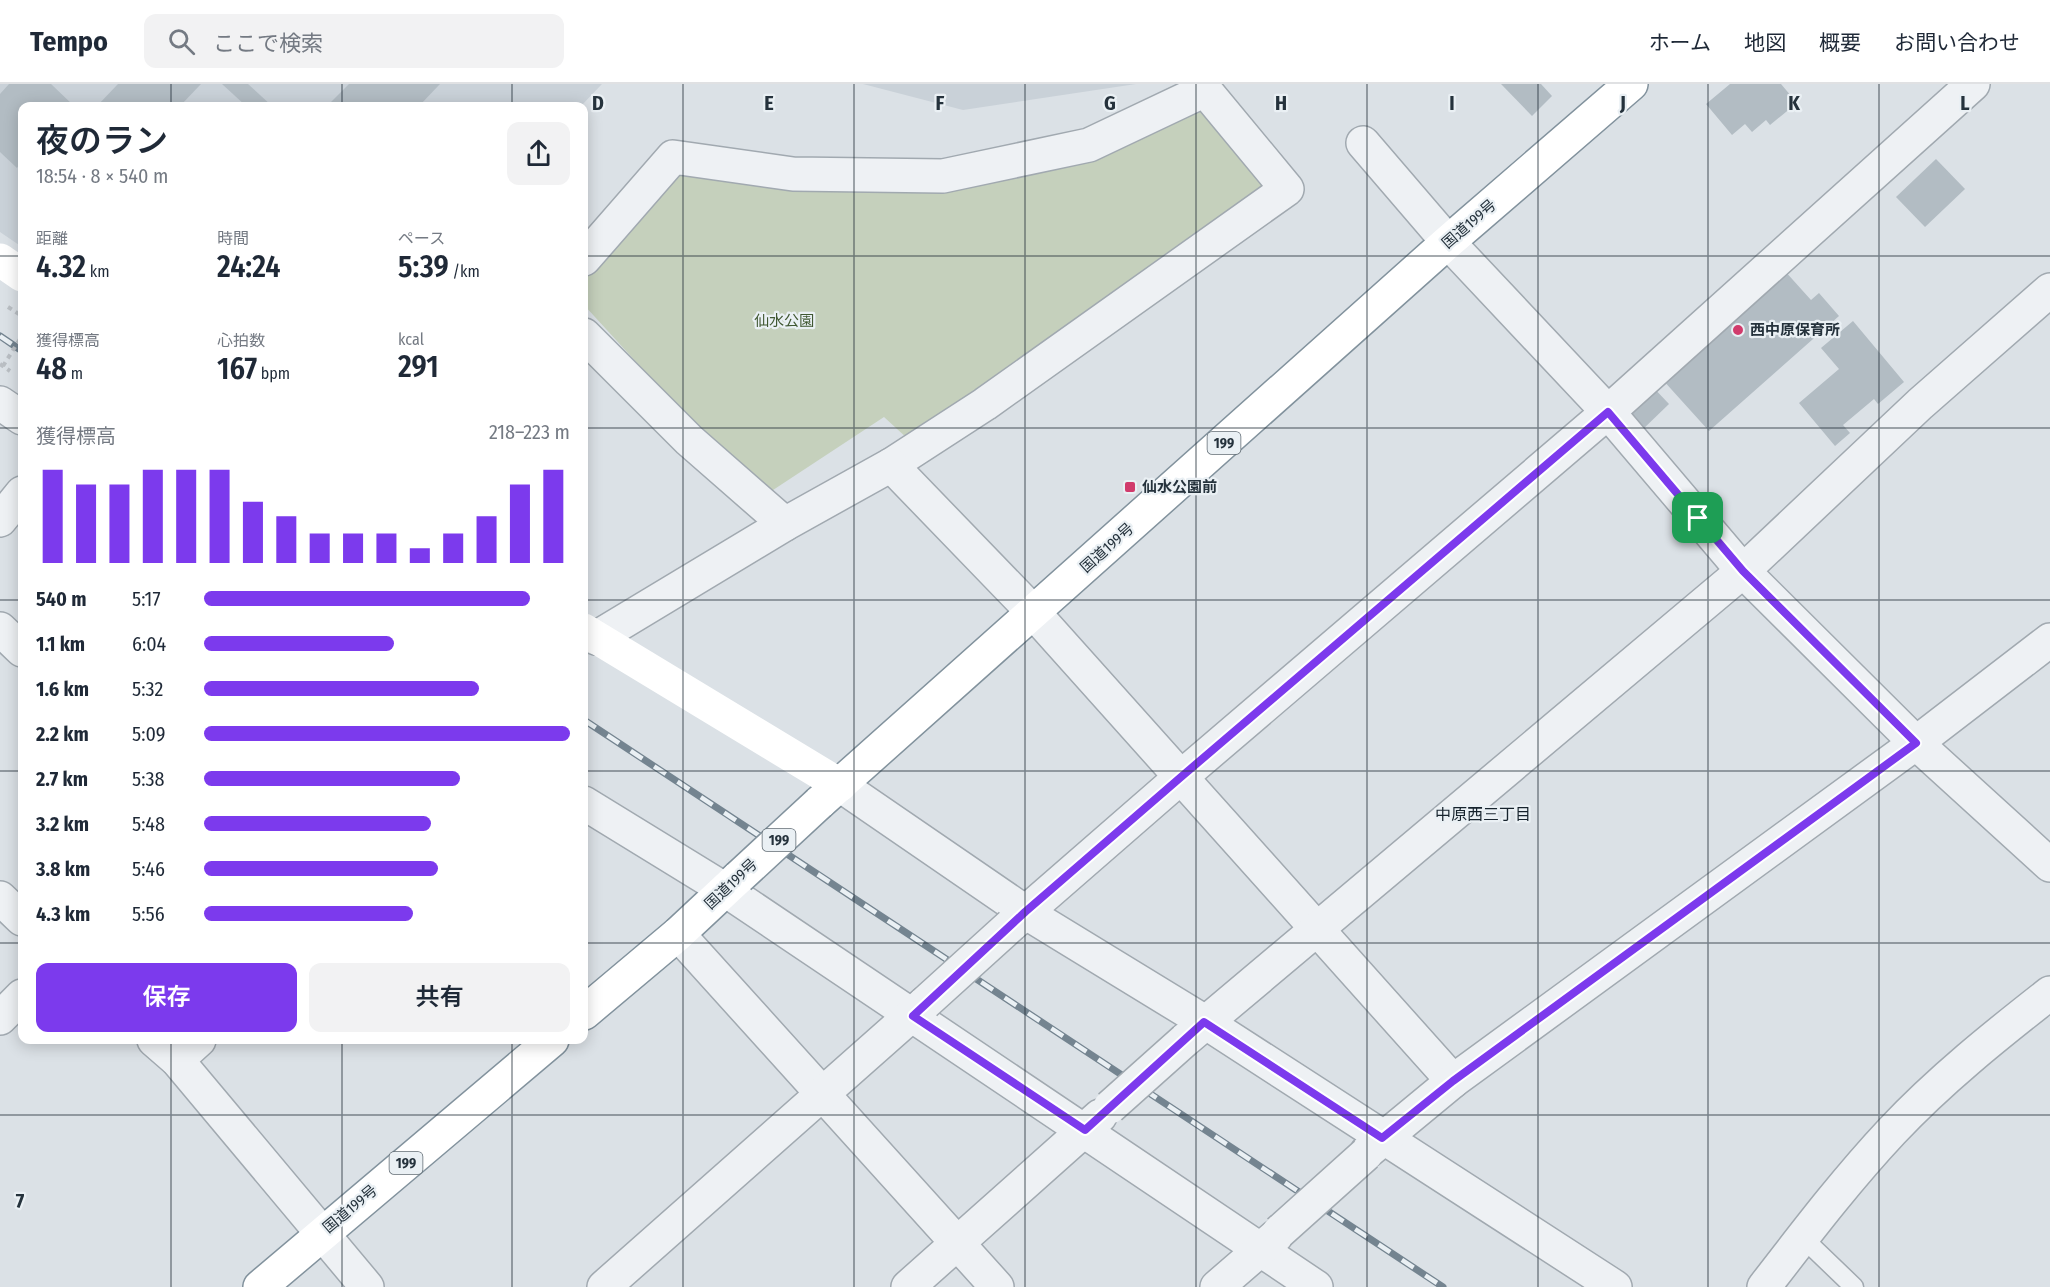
<!DOCTYPE html>
<html lang="ja">
<head>
<meta charset="utf-8">
<style>
  body { margin:0; font-family:"Fira Sans Condensed","Noto Sans JP",sans-serif; background:#f2f2f3; color:#1f2937; height:100vh; display:flex; flex-direction:column; font-size:22px; white-space:nowrap }
  * { box-sizing:border-box; margin:0 }
  p { font-size:20px; color:#747a83 }
  .icon { flex:none; width:33px; height:33px; fill:none; stroke:currentColor; stroke-width:2; stroke-linecap:round; stroke-linejoin:round }
  .map { position:relative; flex:1; overflow:hidden }
  .drawer { position:absolute; left:18px; top:18px; width:570px; height:942px; display:flex; flex-direction:column; background:#fff; border-radius:12px; box-shadow:0 3px 15px #0003 }
  .drawer>* { flex:none }
  .pin { position:absolute; display:grid; place-items:center; width:51px; height:51px; color:#fff; margin:-26px; border-radius:12px; box-shadow:0 3px 9px #0006 }
  .round { display:grid; place-items:center; flex:none; width:63px; height:63px; border-radius:12px; background:#f2f2f3 }
  .headline { display:flex; align-items:center; justify-content:space-between; height:102px; padding:0 18px }
  h1 { font-size:33px; font-weight:600; line-height:45px }
  .figures { display:grid; grid-template-columns:repeat(3,1fr); gap:9px; height:102px; padding:6px 18px }
  .figures div { display:grid; align-content:center }
  .figures b { font-size:30px; font-weight:600 }
  .figures small { font-size:16px; font-weight:400 }
  .figures p { font-size:16px }
  .chart { height:168px; padding:12px 18px }
  .chart p { display:flex; justify-content:space-between }
  .chart svg { width:100%; height:108px; margin-top:6px; stroke:#7c3aed; stroke-width:6 }
  .primary-button { display:flex; gap:12px; margin-top:auto; padding:12px 18px }
  .primary-button a { flex:1; height:69px; border-radius:12px; background:#7c3aed; color:#fff; font-size:24px; font-weight:600; line-height:69px; text-align:center }
  .primary-button a+a { background:#f2f2f3; color:#1f2937 }
  ul { padding:0 18px; list-style:none; font-size:20px }
  li { display:grid; grid-template-columns:96px 72px 1fr; align-items:center; height:45px }
  li i { height:15px; border-radius:8px; background:#7c3aed }
  header { display:flex; align-items:center; gap:36px; box-sizing:border-box; height:84px; padding:0 30px; background:#fff; border-bottom:2px solid #e0e1e3 }
  header strong { font-size:28px }
  nav { display:flex; gap:33px; margin-inline-start:auto; font-size:21px }
  .search { width:420px; height:54px; background:#f2f2f3; display:flex; align-items:center; gap:15px; box-sizing:border-box; padding:0 21px; border-radius:12px; color:#747a83; font-size:22px }
  .map>svg:first-child { display:block }
</style>
</head>
<body>
<header>
<strong>Tempo</strong>
<div class="search"><svg class="icon" aria-label="search" viewBox="0 0 24 24"><circle cx="10" cy="10" r="6"/><path d="M15 15l6 6"/></svg>ここで検索</div>
<nav><a>ホーム</a><a>地図</a><a>概要</a><a>お問い合わせ</a></nav>
</header>
<div class="map">
<svg width="2050" height="1203" viewBox="0 0 2050 1203">
  <rect width="100%" height="100%" fill="#dbe1e6"/>
  <g fill="#c9d1d8">
    <path d="M0,0H602L581,22H22V163L0,148Z"/>
    <path d="M863,0H1136L963,26Z"/>
  </g>
  <path fill="#c5d0bc" d="M1205,6L1287,105L908,355L884,333L770,408L702,350L584,221V187L685,71L943,92Z"/>
  <g fill="#b2bcc3">
    <path d="M9,0H51L74,22H22V77L17,84L0,68V10Z"/>
    <path d="M118,0H201L180,22H97Z"/>
    <path d="M222,0H248L272,22H246Z"/>
    <path d="M349,0H440L419,22H327Z"/>
    <path d="M1501,0H1541L1552,12L1532,32Z"/>
    <path d="M1730,0H1781L1797,19L1770,41L1766,36L1752,48L1745,40L1732,51L1706,20Z"/>
    <path d="M1936,75L1965,105L1925,143L1896,113Z"/>
    <path d="M1784,186L1811,216L1819,209L1839,232L1709,347L1662,295Z"/>
    <path d="M1853,237L1904,298L1878,320L1874,315L1843,341L1850,349L1835,362L1799,319L1839,285L1821,264Z"/>
    <path d="M1650,300L1669,320L1640,348L1621,329Z"/>
  </g>
  <g fill="none" stroke-linecap="round" stroke-linejoin="round">
    <defs>
      <path id="lane" d="M1802,1153L1854,1203"/>
      <g id="street">
        <path d="M1363,59L1448,158L1608,328L1743,487L1916,659L2050,781"/>
        <path d="M584,175L673,73L793,90L943,92L1089,61L1205,6L1287,105L985,320L891,381"/>
        <path d="M584,251L689,356L785,440"/>
        <path d="M0,319L22,334"/>
        <path d="M0,436L22,409"/>
        <path d="M0,545L22,566"/>
        <path d="M596,554L785,440L891,381L1034,529L1453,997"/>
        <path d="M840,701L1025,828L1205,938L1615,1203"/>
        <path d="M584,719L724,805L1316,1203"/>
        <path d="M0,814L22,835"/>
        <path d="M1011,841L1181,693L1608,328L1973,0"/>
        <path d="M678,850L997,1203"/>
        <path d="M0,934L22,912"/>
        <path d="M154,956L177,976L367,1203"/>
        <path d="M1185,956L1743,487L1920,320L2050,206"/>
        <path d="M177,976L199,956"/>
        <path d="M1367,1068L1453,997L1916,659L2050,556"/>
        <path d="M604,1203L925,919"/>
        <path d="M908,1203L1100,1032"/>
        <path d="M1217,1203L1276,1152"/>
        <path d="M1764,1203C1805,1150 1846,1096 1892,1047C1940,996 1995,952 2050,909"/>
      </g>
      <g id="highway">
        <path d="M819,719L1448,158L1631,0"/>
        <path d="M584,929L678,850L739,793"/>
        <path d="M260,1203L552,956"/>
      </g>
    </defs>
    <use href="#lane" stroke="#a1a9b0" stroke-width="21"/>
    <use href="#street" stroke="#a1a9b0" stroke-width="36"/>
    <use href="#highway" stroke="#82929d" stroke-width="36"/>
    <g stroke="#babfc4" stroke-width="4" stroke-dasharray="4.5 4.5" stroke-linecap="butt">
      <path d="M8,223L22,232"/>
      <path d="M0,280L10,287"/>
    </g>
    <use href="#lane" stroke="#eef1f4" stroke-width="18"/>
    <use href="#street" stroke="#eef1f4" stroke-width="33"/>
    <g stroke="#fff" stroke-width="33">
      <path d="M0,176L22,191"/>
      <path d="M584,546L840,701"/>
    </g>
    <use href="#highway" stroke="#fff" stroke-width="33"/>
    <defs>
      <g id="rail">
        <path d="M0,252L22,267"/>
        <path d="M584,636L1443,1203"/>
      </g>
    </defs>
    <use href="#rail" stroke="#748490" stroke-width="7"/>
    <use href="#rail" stroke="#eaf0f4" stroke-width="4.5" stroke-dasharray="14" stroke-linecap="butt"/>
    <defs>
      <g id="street-bridge">
        <path d="M925,919L1011,841"/>
        <path d="M1110,1023L1185,956"/>
        <path d="M1279,1148L1366,1070"/>
      </g>
      <path id="highway-bridge" d="M739,793L819,719"/>
    </defs>
    <use href="#street-bridge" stroke="#a1a9b0" stroke-width="36" stroke-linecap="butt"/>
    <use href="#highway-bridge" stroke="#82929d" stroke-width="36" stroke-linecap="butt"/>
    <path stroke="#babfc4" stroke-width="4" stroke-dasharray="4.5 4.5" stroke-linecap="butt" d="M3,282L22,252"/>
    <use href="#street-bridge" stroke="#eef1f4" stroke-width="33"/>
    <use href="#highway-bridge" stroke="#fff" stroke-width="33"/>
  </g>
  <g fill="none" stroke-linecap="round" stroke-linejoin="round">
    <defs>
      <path id="route" d="M1608,328L1743,487L1916,659L1453,997L1382,1054L1204,938L1085,1046L913,932L1025,828L1181,693Z"/>
    </defs>
    <use href="#route" stroke="#fff" stroke-width="12"/>
    <use href="#route" stroke="#7c3aed" stroke-width="8"/>
  </g>
  <path fill="none" stroke="#25323c" stroke-width="1.5" stroke-opacity="0.55" d="M171,0V22M342,0V22M512,0V22M683,0V1203M854,0V1203M1025,0V1203M1196,0V1203M1367,0V1203M1538,0V1203M1708,0V1203M1879,0V1203M0,172H22M584,172H2050M0,344H22M584,344H2050M0,516H22M584,516H2050M0,687H22M584,687H2050M0,859H22M584,859H2050M171,956V1203M342,956V1203M512,956V1203M0,1031H2050"/>
  <g fill="#d13b6c" stroke="#eaf0f4" stroke-width="2">
    <circle cx="1738" cy="246" r="6"/>
    <rect x="1124" y="397" width="12" height="12" rx="3"/>
  </g>
  <g text-anchor="middle" stroke-width="4.5" stroke-linejoin="round" paint-order="stroke">
    <g fill="#eaf0f4" stroke="#606b73" stroke-width="1.5">
      <rect x="1207.5" y="348" width="33" height="22" rx="4.5"/>
      <rect x="762.5" y="745" width="33" height="22" rx="4.5"/>
      <rect x="389.5" y="1068" width="33" height="22" rx="4.5"/>
    </g>
    <g font-size="14" font-weight="bold" fill="#25323c">
      <text x="1224" y="364">199</text>
      <text x="779" y="761">199</text>
      <text x="406" y="1084">199</text>
    </g>
    <g font-size="15" fill="#25323c" stroke="#eaf0f4">
      <text transform="translate(1469 140) rotate(-41)" y="5">国道199号</text>
      <text transform="translate(1107 464) rotate(-42)" y="5">国道199号</text>
      <text transform="translate(731 800) rotate(-43)" y="5">国道199号</text>
      <text transform="translate(350 1125) rotate(-40)" y="5">国道199号</text>
    </g>
    <g font-size="15" fill="#405832" stroke="#eaf0f4">
      <text x="784" y="242">仙水公園</text>
    </g>
    <g font-size="15" font-weight="bold" fill="#25323c" stroke="#eaf0f4" text-anchor="start">
      <text x="1750" y="251">西中原保育所</text>
      <text x="1142" y="408">仙水公園前</text>
    </g>
    <g font-size="16" fill="#17232d" stroke="#eaf0f4">
      <text x="1483" y="736">中原西三丁目</text>
    </g>
  </g>
  <g font-size="20" text-anchor="middle" font-weight="bold" fill="#25323c" stroke="#eaf0f4" stroke-width="4.5" stroke-linejoin="round" paint-order="stroke">
    <text x="598" y="26">D</text>
    <text x="769" y="26">E</text>
    <text x="940" y="26">F</text>
    <text x="1110" y="26">G</text>
    <text x="1281" y="26">H</text>
    <text x="1452" y="26">I</text>
    <text x="1623" y="26">J</text>
    <text x="1794" y="26">K</text>
    <text x="1965" y="26">L</text>
    <text x="20" y="1124">7</text>
  </g>
</svg>
<div class="pin" style="left:1698px;top:434px;background:#1e9e55"><svg class="icon" aria-label="arrive" viewBox="0 0 24 24"><path d="M6 21V4h12l-3 4 3 4H6"/></svg></div>
<section class="drawer">
<div class="headline"><div><h1>夜のラン</h1><p>18:54 · 8 × 540 m</p></div><a class="round"><svg class="icon" aria-label="share" viewBox="0 0 24 24"><path d="M12 15V3M7 8l5-5 5 5M5 13v7h14v-7"/></svg></a></div>
<div class="figures">
<div><p>距離</p><b>4.32<small> km</small></b></div>
<div><p>時間</p><b>24:24</b></div>
<div><p>ペース</p><b>5:39<small> /km</small></b></div>
</div>
<div class="figures">
<div><p>獲得標高</p><b>48<small> m</small></b></div>
<div><p>心拍数</p><b>167<small> bpm</small></b></div>
<div><p>kcal</p><b>291</b></div>
</div>
<div class="chart"><p><span>獲得標高</span>218–223 m</p>
<svg viewBox="0 0 160 44" preserveAspectRatio="none"><path d="M5 44V6M15 44V12M25 44V12M35 44V6M45 44V6M55 44V6M65 44V19M75 44V25M85 44V32M95 44V32M105 44V32M115 44V38M125 44V32M135 44V25M145 44V12M155 44V6"/></svg>
</div>
<ul>
<li><b>540 m</b>5:17<i style="width:89%"></i></li>
<li><b>1.1 km</b>6:04<i style="width:52%"></i></li>
<li><b>1.6 km</b>5:32<i style="width:75%"></i></li>
<li><b>2.2 km</b>5:09<i style="width:100%"></i></li>
<li><b>2.7 km</b>5:38<i style="width:70%"></i></li>
<li><b>3.2 km</b>5:48<i style="width:62%"></i></li>
<li><b>3.8 km</b>5:46<i style="width:64%"></i></li>
<li><b>4.3 km</b>5:56<i style="width:57%"></i></li>
</ul>
<div class="primary-button"><a>保存</a><a>共有</a></div>
</section>
</div>
</body>
</html>
